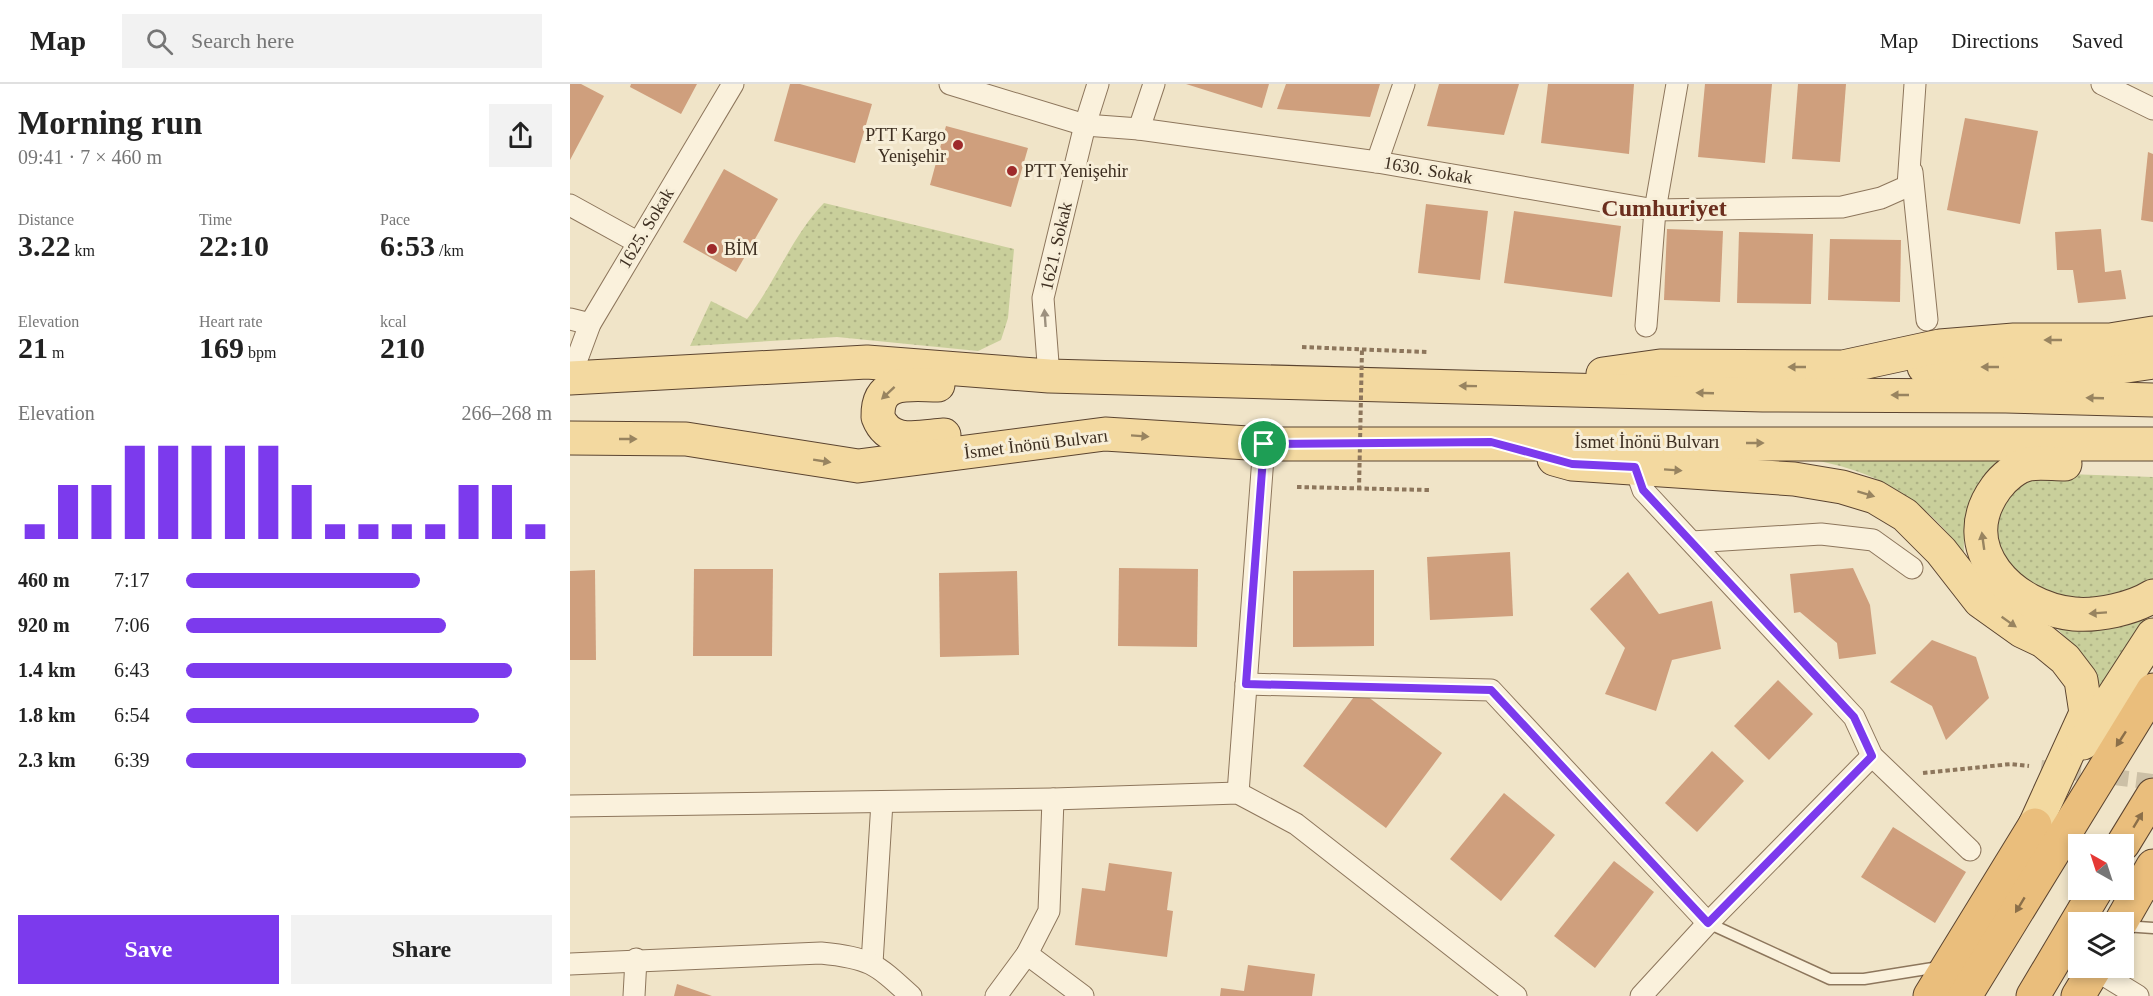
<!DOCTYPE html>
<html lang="en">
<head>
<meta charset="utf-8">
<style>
  body { margin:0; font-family:Georgia,serif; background:#f2f2f2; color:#222; height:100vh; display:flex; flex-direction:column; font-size:22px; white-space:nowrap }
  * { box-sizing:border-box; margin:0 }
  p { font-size:20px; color:#767676 }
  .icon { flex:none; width:33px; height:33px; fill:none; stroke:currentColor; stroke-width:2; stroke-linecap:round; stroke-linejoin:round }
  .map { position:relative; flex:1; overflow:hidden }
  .details { display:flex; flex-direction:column; background:#fff; width:570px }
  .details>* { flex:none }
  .needle { width:39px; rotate:321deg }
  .buttons { position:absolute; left:1498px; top:750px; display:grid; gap:12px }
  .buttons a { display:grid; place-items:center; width:66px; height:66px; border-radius:0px; background:#fff; box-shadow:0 3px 9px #0003; font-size:30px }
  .pin { position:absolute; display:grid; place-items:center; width:51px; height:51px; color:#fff; margin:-26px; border:3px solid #fff; border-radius:50%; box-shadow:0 2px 6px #0007 }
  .round { display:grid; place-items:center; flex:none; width:63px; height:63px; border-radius:0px; background:#f2f2f2 }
  .head { display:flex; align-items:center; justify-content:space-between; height:102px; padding:0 18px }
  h1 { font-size:33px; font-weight:800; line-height:45px }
  .stats { display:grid; grid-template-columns:repeat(3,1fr); gap:9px; height:102px; padding:6px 18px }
  .stats div { display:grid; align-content:center }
  .stats b { font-size:30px; font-weight:800 }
  .stats small { font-size:16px; font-weight:400 }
  .stats p { font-size:16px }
  .chart { height:168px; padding:12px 18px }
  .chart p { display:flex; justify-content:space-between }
  .chart svg { width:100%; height:108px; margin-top:6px; stroke:#7c3aed; stroke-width:6 }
  .cta { display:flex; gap:12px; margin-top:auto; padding:12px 18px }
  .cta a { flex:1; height:69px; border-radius:0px; background:#7c3aed; color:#fff; font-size:24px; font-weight:800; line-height:69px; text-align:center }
  .cta a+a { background:#f2f2f2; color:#222 }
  ul { padding:0 18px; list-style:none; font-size:20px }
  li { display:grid; grid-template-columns:96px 72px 1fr; align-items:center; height:45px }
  li i { height:15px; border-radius:8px; background:#7c3aed }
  header { display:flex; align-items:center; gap:36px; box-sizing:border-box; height:84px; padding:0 30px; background:#fff; border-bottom:2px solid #e0e0e0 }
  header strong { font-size:28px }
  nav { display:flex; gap:33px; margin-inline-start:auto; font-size:21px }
  .search { width:420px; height:54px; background:#f2f2f2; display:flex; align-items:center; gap:15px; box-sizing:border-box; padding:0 21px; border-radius:0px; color:#767676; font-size:22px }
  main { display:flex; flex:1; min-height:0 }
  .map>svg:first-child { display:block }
</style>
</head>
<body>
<header>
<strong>Map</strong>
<div class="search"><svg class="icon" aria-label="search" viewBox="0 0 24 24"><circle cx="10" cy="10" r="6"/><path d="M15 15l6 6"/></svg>Search here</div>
<nav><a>Map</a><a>Directions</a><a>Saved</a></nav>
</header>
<main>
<section class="details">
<div class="head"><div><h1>Morning run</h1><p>09:41 · 7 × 460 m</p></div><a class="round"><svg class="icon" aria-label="share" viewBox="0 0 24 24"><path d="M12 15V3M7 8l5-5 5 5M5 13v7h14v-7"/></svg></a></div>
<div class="stats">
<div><p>Distance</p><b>3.22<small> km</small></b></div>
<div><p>Time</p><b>22:10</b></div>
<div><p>Pace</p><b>6:53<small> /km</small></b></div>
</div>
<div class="stats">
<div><p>Elevation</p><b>21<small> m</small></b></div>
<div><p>Heart rate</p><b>169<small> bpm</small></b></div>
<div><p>kcal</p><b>210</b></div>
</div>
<div class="chart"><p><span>Elevation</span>266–268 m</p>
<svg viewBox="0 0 160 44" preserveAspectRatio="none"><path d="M5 44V38M15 44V22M25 44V22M35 44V6M45 44V6M55 44V6M65 44V6M75 44V6M85 44V22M95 44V38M105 44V38M115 44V38M125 44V38M135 44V22M145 44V22M155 44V38"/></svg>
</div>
<ul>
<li><b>460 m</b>7:17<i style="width:64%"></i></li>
<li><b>920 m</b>7:06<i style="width:71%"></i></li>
<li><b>1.4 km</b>6:43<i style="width:89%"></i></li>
<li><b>1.8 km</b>6:54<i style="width:80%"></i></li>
<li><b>2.3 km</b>6:39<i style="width:93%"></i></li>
</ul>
<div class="cta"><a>Save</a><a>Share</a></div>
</section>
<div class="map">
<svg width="1583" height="912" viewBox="0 0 1583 912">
  <defs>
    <pattern id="grass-dots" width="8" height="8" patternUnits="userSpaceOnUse" patternTransform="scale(1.5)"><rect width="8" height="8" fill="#c9cf9b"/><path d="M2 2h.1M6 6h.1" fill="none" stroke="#aeb285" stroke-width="1.8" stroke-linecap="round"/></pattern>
  </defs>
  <rect width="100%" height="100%" fill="#f0e4c8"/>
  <g fill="url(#grass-dots)">
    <path d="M254,119L444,165L438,234L431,256L408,267L267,253L120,262L141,217L177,235C206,198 221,153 254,119Z"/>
    <path d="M1237,375L1430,377C1407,410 1392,427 1394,469C1352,413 1306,386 1237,375Z"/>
    <path d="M1469,389L1583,393V498L1533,521L1466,512L1421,467L1431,412Z"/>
    <path d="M1580,534L1527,608L1515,576L1487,544L1535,546Z"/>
  </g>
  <g fill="#cf9f7d">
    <path d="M0,0H11L34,12L0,76Z"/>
    <path d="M61,0H127L111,30L60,3Z"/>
    <path d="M220,0H230L302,20L285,79L204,57Z"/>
    <path d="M616,0H699L692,24Z"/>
    <path d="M716,0H810L800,33L707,25Z"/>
    <path d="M869,0H949L934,51L857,42Z"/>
    <path d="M978,0H1064L1059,70L971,59Z"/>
    <path d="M1135,0H1202L1195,79L1128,73Z"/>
    <path d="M1228,0H1276L1270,78L1222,75Z"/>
    <path d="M1395,34L1468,47L1450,140L1377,126Z"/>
    <path d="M376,42L458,64L441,123L360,101Z"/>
    <path d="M1578,68L1583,70V138L1571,136Z"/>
    <path d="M154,85L208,115L166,188L113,158Z"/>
    <path d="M856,120L918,127L910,196L848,189Z"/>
    <path d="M944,127L1051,142L1042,213L934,199Z"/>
    <path d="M1097,145L1153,147L1150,218L1094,216Z"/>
    <path d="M1531,145L1535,188L1551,186L1556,215L1508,219L1503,186H1487L1485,148Z"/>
    <path d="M1169,148L1243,150L1241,220L1167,219Z"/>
    <path d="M1260,155L1331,156L1330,218L1258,216Z"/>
    <path d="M940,468L943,532L860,536L857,473Z"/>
    <path d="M549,484L628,485L627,563L548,562Z"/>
    <path d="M1283,484L1300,521L1306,570L1269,575L1267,559L1230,528L1224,529L1220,490Z"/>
    <path d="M124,485H203L202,572H123Z"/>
    <path d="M25,486L26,576H0V487Z"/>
    <path d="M804,486V562L723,563V487Z"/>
    <path d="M447,487L449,571L370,573L369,489Z"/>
    <path d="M1058,488L1089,530L1142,517L1151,565L1102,576L1086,627L1035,610L1055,564L1020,525Z"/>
    <path d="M1362,556L1406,573L1419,614L1376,656L1362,622L1320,598Z"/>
    <path d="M1208,596L1243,630L1199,676L1164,642Z"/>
    <path d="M789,606L872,669L816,744L733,682Z"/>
    <path d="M1142,667L1174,697L1127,748L1095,719Z"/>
    <path d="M934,709L985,751L931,817L880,775Z"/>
    <path d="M1323,743L1396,788L1365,839L1291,793Z"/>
    <path d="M1044,777L1084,808L1025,884L984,852Z"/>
    <path d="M539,779L602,788L597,826L603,827L597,873L505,861L512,804L535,807Z"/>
    <path d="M678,881L745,890L742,912H650L651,904L674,907Z"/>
    <path d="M107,900L142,912H104Z"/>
  </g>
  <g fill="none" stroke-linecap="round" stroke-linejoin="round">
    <path stroke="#ccc0a6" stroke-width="16" stroke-dasharray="16 8" stroke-linecap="butt" d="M1471,684L1583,698"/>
    <defs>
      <g id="service">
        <path d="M1138,839L1260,895H1294L1369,883"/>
        <path d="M1554,842L1583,844"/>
      </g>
      <g id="minor">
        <path d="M380,0L515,41L569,45L807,78L1085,126L1272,123L1311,114L1338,102L1345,0"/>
        <path d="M1532,0L1583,25"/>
        <path d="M569,45L584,0"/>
        <path d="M807,78L834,0"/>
        <path d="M1342,88L1357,236"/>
        <path d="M0,121L67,158"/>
        <path d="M0,235L20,240"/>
        <path d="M1076,242L1085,126L1107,0"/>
        <path d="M479,292L473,214L515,41L528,0"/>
        <path d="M0,294L20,240L163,0"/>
        <path d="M1065,383L1073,406L1284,633L1302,672L1400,766"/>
        <path d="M1122,458L1251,450L1303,456L1342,484"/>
        <path d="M676,600L921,606L1138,839"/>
        <path d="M668,709L694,360"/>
        <path d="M0,722L483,715L668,709L726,740L946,912"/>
        <path d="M457,870L513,912"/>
        <path d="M302,879L312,718"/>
        <path d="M0,880L251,869C300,874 305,879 341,912"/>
        <path d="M1524,885L1568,912"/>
        <path d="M64,912L66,875"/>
        <path d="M426,912L457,870L479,827L483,715"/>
        <path d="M1071,912L1138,839L1302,672"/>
      </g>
      <g id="primary">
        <path d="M1354,283H1550L1583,278"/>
        <path d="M1033,290L1090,282L1273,283L1370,262L1444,256H1540L1583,249"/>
        <path d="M0,294L297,278L479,292L1193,311L1436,312L1583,316"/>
        <path d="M368,301C340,301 307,294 308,333C319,362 349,353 374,351"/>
        <path d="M0,354L116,355L288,382L535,350L694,360H1583"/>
        <path d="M984,375L1002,380L1224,395L1272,403L1305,413L1335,431L1371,467L1410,517L1452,547L1473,557L1495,575L1511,596L1516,629L1465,741"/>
        <path d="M1495,380C1483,380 1470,378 1459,380C1447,382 1433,394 1426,404C1382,464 1442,524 1504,530C1528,532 1562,525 1583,512"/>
        <path d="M1513,659L1583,551"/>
      </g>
      <g id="trunk">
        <path d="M1553,760L1583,711"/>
        <path d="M1551,838L1583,782"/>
        <path d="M1360,912L1465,741"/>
        <path d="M1395,912L1583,606"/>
        <path d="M1463,912L1526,806"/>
        <path d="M1508,912L1525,884"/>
      </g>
    </defs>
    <use href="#service" stroke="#8d765c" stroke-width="13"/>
    <use href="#minor" stroke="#8d765c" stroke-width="23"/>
    <use href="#primary" stroke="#5b4430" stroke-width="35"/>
    <use href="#trunk" stroke="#5b4430" stroke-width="35"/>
    <g stroke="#8d765c" stroke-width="4" stroke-dasharray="4.5 3" stroke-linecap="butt">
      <path d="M732,263L857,268"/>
      <path d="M727,403L859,406"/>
      <path d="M1353,689L1441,680L1459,682"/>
    </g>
    <use href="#service" stroke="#faf1dc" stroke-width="10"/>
    <use href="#minor" stroke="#faf1dc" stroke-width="21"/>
    <use href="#primary" stroke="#f3d9a0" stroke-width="33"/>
    <use href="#trunk" stroke="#eabe7c" stroke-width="33"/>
    <path stroke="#8d765c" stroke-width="4" stroke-dasharray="4.5 3" stroke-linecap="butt" d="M789,406L792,265"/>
  </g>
  <defs><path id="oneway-solid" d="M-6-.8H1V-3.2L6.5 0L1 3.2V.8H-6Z" transform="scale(1.5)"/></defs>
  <use fill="#9c907e" href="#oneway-solid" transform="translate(475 234) rotate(-94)"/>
  <g fill="#988460">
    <use href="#oneway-solid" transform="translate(1483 256) rotate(180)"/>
    <use href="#oneway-solid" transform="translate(1227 283) rotate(-180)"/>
    <use href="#oneway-solid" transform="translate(1420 283) rotate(180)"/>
    <use href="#oneway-solid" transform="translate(898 302) rotate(-179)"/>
    <use href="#oneway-solid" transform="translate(318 309) rotate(137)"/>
    <use href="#oneway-solid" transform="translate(1135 309) rotate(-178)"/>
    <use href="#oneway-solid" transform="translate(1330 311) rotate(-180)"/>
    <use href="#oneway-solid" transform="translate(1525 314) rotate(-178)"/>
    <use href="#oneway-solid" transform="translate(570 352) rotate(4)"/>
    <use href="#oneway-solid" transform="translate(58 355)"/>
    <use href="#oneway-solid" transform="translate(1185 359)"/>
    <use href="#oneway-solid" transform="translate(252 377) rotate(9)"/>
    <use href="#oneway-solid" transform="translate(1103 386) rotate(4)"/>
    <use href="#oneway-solid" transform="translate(1296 410) rotate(17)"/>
    <use href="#oneway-solid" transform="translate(1413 457) rotate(-98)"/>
    <use href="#oneway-solid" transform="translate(1528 529) rotate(176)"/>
    <use href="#oneway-solid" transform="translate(1439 538) rotate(35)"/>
  </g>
  <g fill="#8b6f49">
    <use href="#oneway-solid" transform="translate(1551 655) rotate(123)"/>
    <use href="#oneway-solid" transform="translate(1568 736) rotate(-59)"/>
    <use href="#oneway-solid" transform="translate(1450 821) rotate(121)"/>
  </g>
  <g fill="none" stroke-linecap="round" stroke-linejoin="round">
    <defs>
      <path id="route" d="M921,358L1002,380L1065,383L1073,406L1284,633L1302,672L1138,839L921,606L676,600L694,360Z"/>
    </defs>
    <use href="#route" stroke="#fff" stroke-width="12"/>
    <use href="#route" stroke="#7c3aed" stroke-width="8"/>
  </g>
  <g fill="#9e2a2b" stroke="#f7eed8" stroke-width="2">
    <circle cx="388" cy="61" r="6"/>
    <circle cx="442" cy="87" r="6"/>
    <circle cx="142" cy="165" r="6"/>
  </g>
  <g text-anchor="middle" stroke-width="6" stroke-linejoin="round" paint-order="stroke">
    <g font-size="18" fill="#3d2e20" stroke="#f7eed8" text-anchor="start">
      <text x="376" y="57" text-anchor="end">PTT Kargo<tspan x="376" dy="21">Yenişehir</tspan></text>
      <text x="454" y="93">PTT Yenişehir</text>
      <text x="154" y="171">BİM</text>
    </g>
    <g font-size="18" fill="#3d2e20" stroke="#f7eed8">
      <text transform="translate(858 86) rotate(10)" y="6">1630. Sokak</text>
      <text transform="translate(76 144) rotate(-59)" y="6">1625. Sokak</text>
      <text transform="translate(486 162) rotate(-77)" y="6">1621. Sokak</text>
      <text x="1077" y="364">İsmet İnönü Bulvarı</text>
      <text transform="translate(466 360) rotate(-7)" y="6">İsmet İnönü Bulvarı</text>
    </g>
    <g font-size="24" font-weight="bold" fill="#6b2e1e" stroke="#f7eed8">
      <text x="1094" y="132">Cumhuriyet</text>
    </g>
  </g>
</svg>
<div class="buttons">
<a><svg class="needle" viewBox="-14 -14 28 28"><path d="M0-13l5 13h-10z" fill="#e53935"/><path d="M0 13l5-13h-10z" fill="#767676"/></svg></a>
<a><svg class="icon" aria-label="layers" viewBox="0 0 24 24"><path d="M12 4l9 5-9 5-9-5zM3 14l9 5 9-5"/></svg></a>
</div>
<div class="pin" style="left:694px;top:360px;background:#1e9e55"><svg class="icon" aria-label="arrive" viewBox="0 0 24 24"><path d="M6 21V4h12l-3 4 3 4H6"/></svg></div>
</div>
</main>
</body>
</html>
